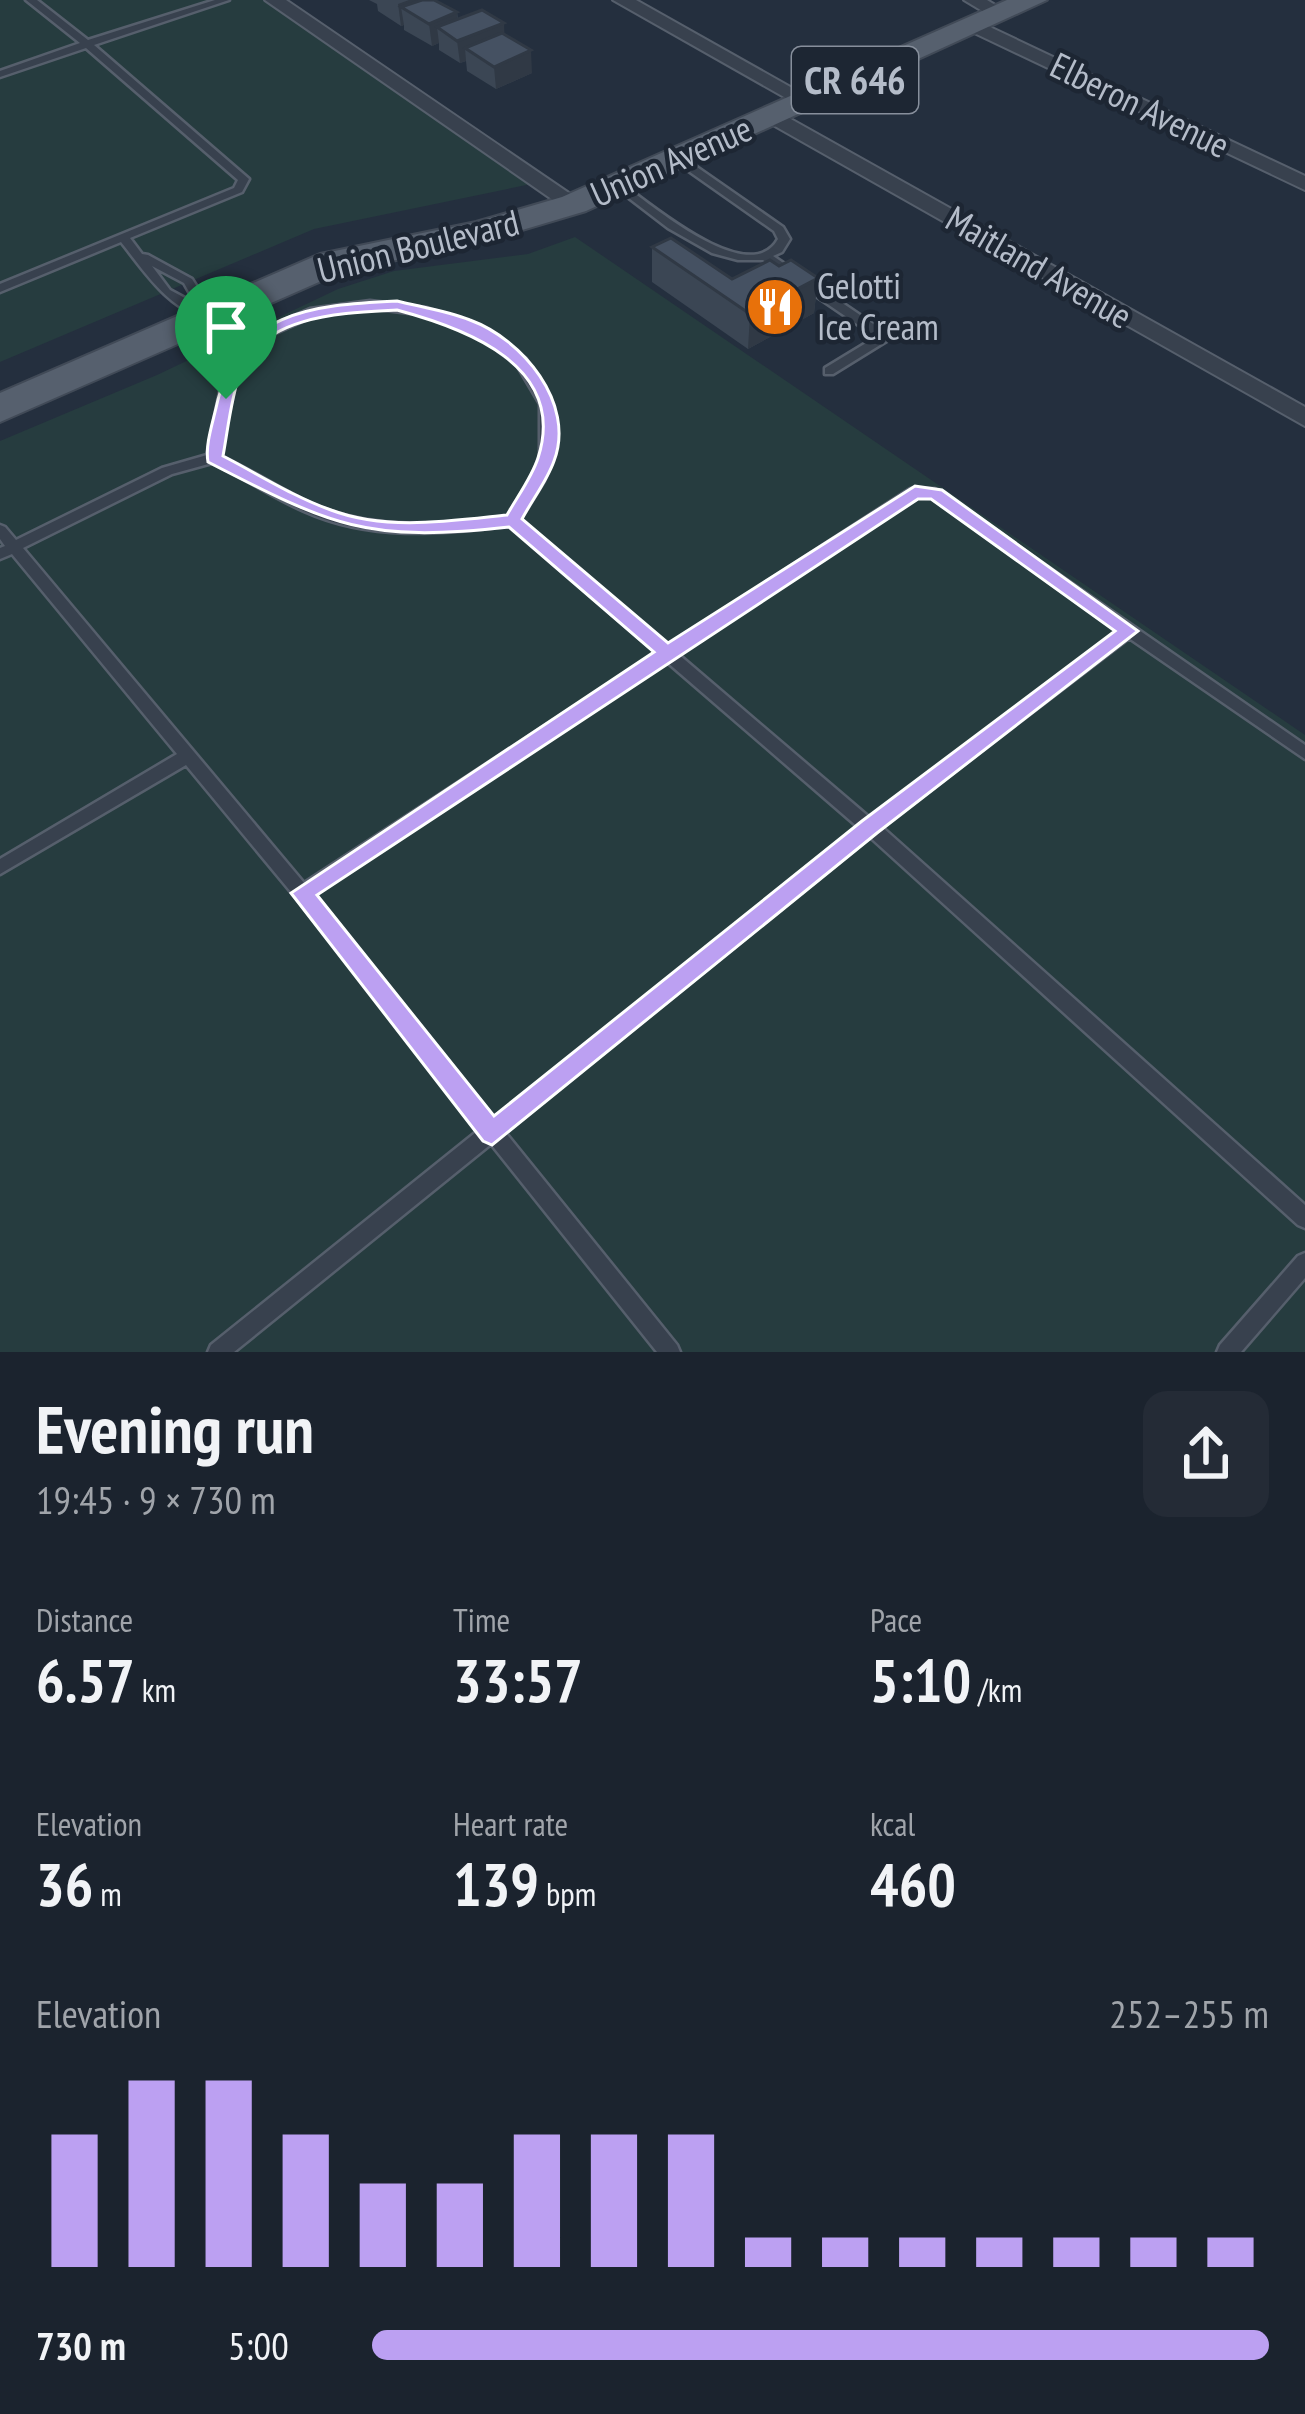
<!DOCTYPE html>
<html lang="en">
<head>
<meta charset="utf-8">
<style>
  body { margin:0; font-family:"PT Sans Narrow",sans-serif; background:#242b36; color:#f1f3f6; height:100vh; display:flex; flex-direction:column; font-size:45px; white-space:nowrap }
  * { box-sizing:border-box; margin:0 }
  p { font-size:39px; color:#a0a4aa }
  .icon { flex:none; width:66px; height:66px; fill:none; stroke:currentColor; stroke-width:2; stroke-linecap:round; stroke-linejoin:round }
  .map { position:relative; height:1352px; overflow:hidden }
  .sheet { display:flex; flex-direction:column; background:#1b232e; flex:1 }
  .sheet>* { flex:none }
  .pin { position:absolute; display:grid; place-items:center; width:102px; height:102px; color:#fff; margin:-123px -51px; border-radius:50% 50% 50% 0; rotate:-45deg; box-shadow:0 0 12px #0007 }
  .pin .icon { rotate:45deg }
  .round { display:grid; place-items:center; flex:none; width:126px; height:126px; border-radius:24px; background:#242b36 }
  .headline { display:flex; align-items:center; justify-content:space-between; height:204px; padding:0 36px }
  h1 { font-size:66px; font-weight:700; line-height:90px }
  .metrics { display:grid; grid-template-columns:repeat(3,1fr); gap:18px; height:204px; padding:12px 36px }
  .metrics div { display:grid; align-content:center }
  .metrics b { font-size:60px; font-weight:700 }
  .metrics small { font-size:33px; font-weight:400 }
  .metrics p { font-size:33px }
  .chart { height:336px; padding:24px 36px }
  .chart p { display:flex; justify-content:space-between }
  .chart svg { width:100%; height:216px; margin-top:12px; stroke:#bca0f2; stroke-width:6 }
  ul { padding:0 36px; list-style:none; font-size:39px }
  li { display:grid; grid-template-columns:192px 144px 1fr; align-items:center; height:90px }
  li i { height:30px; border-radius:15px; background:#bca0f2 }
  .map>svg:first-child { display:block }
</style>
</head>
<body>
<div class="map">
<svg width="1305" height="1352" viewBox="0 0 1305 1352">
  <rect width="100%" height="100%" fill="#242f3e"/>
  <g fill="#263c3f">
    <path d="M0,0H274L536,183L314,229L0,362Z"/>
    <path d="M575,237L1305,735V1352H0V441L157,375L338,289L394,271L528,254Z"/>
  </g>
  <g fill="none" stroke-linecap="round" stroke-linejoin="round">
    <defs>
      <g id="lane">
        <path d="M26,0H37L88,40L215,0H229L94,45L249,179L242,192L130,238L142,254L148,255L192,279L215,316L213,319C172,315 145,272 121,242L0,292V284L234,188L238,180L86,48L0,77V71L80,43ZM152,266L184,283L196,304L170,290Z"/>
        <path d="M673,156H681L783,227L790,239L782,252L773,256L888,334V340L833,374H825V368L876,337L763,260H738L712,253L668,228L612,185L621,183C649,203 750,290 778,239L774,231L673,160Z"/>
        <path d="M370,301L427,308L484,328L526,359L553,404L554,456L544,481L520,520L668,646L910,489H935L1305,745V759L1129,638L882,827L1305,1205V1228L1298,1225L870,837L505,1132L677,1345L680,1352H657L491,1144L234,1352H208L211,1345L480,1129L296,898L186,765L0,874V859L177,754L12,554L0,559V548L5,546L0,539V525L5,527L16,540L162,468L207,455L221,387L227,369L262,330L310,309ZM370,308L425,315L476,334L517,365L540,404V456L530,481L508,517C442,524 375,532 312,504C281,490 252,470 220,456L236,377L239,370L271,335L316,315ZM212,463C244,477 272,497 304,511C370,541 439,534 509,526L657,653L304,883L23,548L172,474ZM917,497L932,498L1119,630L870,818L678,654ZM667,662L858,827L494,1118L313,895Z"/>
        <path d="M1305,1253V1278L1241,1352H1217L1220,1345L1298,1256Z"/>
      </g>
      <g id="street">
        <path d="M265,0H286L585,204L566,209Z"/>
        <path d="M613,0H636L817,102L800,106Z"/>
        <path d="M964,0H987L1010,14L994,18Z"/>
        <path d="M975,20L1305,176V190L968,30L966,26Z"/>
        <path d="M766,113H780L1305,407V426L766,121Z"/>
      </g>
      <path id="primary" d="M1007,0H1047L586,211L482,242L344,271L0,422V393L320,254L476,222L562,197Z"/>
    </defs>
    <use href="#lane" stroke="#565f6c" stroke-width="5"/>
    <use href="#street" stroke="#565f6c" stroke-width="4"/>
    <use href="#primary" stroke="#414a57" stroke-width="4"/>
    <use href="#lane" fill="#38414e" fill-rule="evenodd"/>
    <use href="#street" fill="#38414e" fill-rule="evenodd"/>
    <use href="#primary" fill="#56606e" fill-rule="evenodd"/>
  </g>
  <g fill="#3b4654">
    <path d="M369,0H434L457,12L458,19L504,23V35L532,73L496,89L467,71L466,61L460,63L439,50V43L432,46L404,30V25L401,26L378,11L377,4Z"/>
    <path d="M652,247L732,279L779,266L818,278L814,313L748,349L652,282Z"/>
  </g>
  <g fill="#303945">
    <path d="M409,0H432L401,7L404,25L401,26L398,4Z"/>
    <path d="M457,12L459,35L437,27L439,43L432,46L429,24Z"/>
    <path d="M504,23L505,46L465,48L466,61L460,63L457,41Z"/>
    <path d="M531,50L532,73L496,89L494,67Z"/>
    <path d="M818,278L814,313L748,349L750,314Z"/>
  </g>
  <g fill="#455162" stroke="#303945" stroke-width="3">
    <path d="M422,0H434L457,12L429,24L401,7Z"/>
    <path d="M482,10L504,23L457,41L437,27Z"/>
    <path d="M502,33L531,50L494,67L465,48Z"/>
    <path d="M671,238L732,279L770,260L779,266L791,260L818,278L750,314L652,247Z"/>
  </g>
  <path fill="#bca0f2" stroke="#fff" stroke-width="3" fill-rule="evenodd" d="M397,301C421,307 447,311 470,320C522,339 576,403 554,461C547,481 532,500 522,519L668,643L915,486L942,490L1138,631L877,833L492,1145L483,1141L291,893L654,652L509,527C366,543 332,526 208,462C205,446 212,425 216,408C237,311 311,305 397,301ZM397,310C464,328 568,365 538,458C532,477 517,497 507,515C450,521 386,531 331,510C294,497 258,474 223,456C228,429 231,398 240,373C263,314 345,313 397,310ZM918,499H931L1115,631L862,821L494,1116L317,895Z"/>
  <defs>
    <symbol id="restaurant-disc" viewBox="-11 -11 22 22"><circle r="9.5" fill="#e8710a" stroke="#1d2633"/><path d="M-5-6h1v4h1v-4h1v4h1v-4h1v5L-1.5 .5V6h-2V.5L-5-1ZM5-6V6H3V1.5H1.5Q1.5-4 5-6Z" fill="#fff"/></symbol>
  </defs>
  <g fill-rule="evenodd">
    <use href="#restaurant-disc" x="742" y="274" width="66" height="66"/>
  </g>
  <g text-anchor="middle" stroke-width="9" stroke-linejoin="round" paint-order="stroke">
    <g font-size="36" fill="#b4bcc9" stroke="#1d2633">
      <text transform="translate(1140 105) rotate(26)" y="13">Elberon Avenue</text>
      <text transform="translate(671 161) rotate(-24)" y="13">Union Avenue</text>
      <text transform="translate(418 246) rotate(-14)" y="13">Union Boulevard</text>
      <text transform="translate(1039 267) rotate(30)" y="13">Maitland Avenue</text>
    </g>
    <g font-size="36" fill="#b4bcc9" stroke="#1d2633" text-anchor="start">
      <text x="817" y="299">Gelotti<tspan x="817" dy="41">Ice Cream</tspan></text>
    </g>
    <rect fill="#1d2633" stroke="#878f9c" stroke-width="3" x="792" y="47" width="126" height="66" rx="9"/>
    <g font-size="39" font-weight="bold" fill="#b4bcc9">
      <text x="855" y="94">CR 646</text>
    </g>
  </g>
</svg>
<div class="pin" style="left:226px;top:399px;background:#1e9e55"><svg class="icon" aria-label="arrive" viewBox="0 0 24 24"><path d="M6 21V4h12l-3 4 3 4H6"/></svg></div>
</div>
<section class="sheet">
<div class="headline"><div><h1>Evening run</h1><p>19:45 · 9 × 730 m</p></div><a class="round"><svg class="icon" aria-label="share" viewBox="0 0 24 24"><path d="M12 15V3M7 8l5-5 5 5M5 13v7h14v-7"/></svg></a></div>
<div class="metrics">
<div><p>Distance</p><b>6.57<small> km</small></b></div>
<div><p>Time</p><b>33:57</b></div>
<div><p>Pace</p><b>5:10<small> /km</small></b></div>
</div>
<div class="metrics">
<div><p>Elevation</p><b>36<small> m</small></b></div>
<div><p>Heart rate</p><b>139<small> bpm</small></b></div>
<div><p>kcal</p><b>460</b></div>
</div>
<div class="chart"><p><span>Elevation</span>252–255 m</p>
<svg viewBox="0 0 160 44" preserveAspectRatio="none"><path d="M5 44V17M15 44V6M25 44V6M35 44V17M45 44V27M55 44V27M65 44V17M75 44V17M85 44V17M95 44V38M105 44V38M115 44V38M125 44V38M135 44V38M145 44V38M155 44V38"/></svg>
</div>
<ul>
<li><b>730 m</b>5:00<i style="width:100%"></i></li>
</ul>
</section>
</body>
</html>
